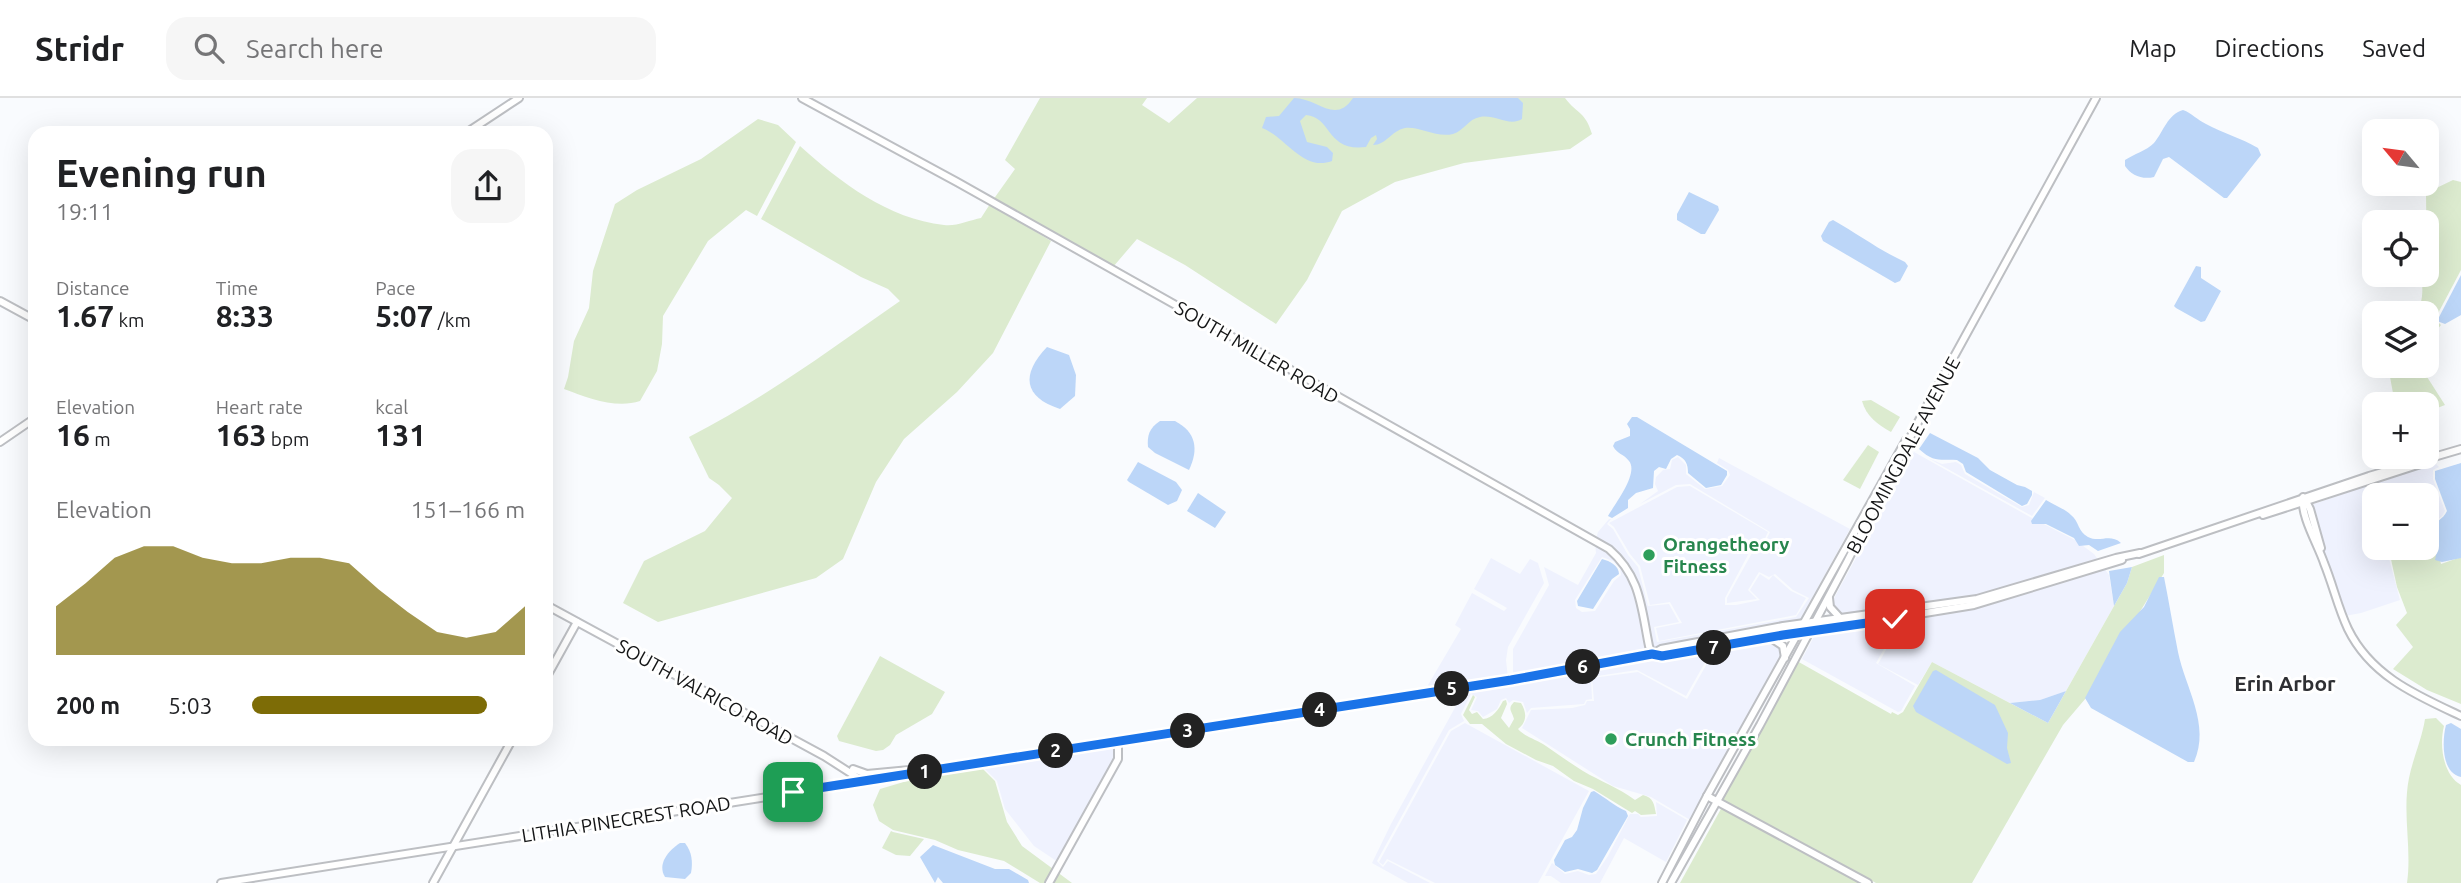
<!DOCTYPE html>
<html lang="en">
<head>
<meta charset="utf-8">
<style>
  body { margin:0; font-family:Ubuntu,sans-serif; background:#f6f6f6; color:#202124; height:100vh; display:flex; flex-direction:column; font-size:26px; white-space:nowrap }
  * { box-sizing:border-box; margin:0 }
  p { font-size:23px; color:#757577 }
  .icon { flex:none; width:38px; height:38px; fill:none; stroke:currentColor; stroke-width:2; stroke-linecap:round; stroke-linejoin:round }
  .map { position:relative; flex:1; overflow:hidden }
  .details { position:absolute; left:28px; top:28px; width:525px; height:620px; display:flex; flex-direction:column; background:#fff; border-radius:21px; box-shadow:0 7px 28px #0002 }
  .details>* { flex:none }
  .needle { width:46px; rotate:299deg }
  .tools { position:absolute; left:2362px; top:21px; display:grid; gap:14px }
  .tools a { display:grid; place-items:center; width:77px; height:77px; border-radius:14px; background:#fff; box-shadow:0 7px 28px #0002; font-size:35px }
  .pin { position:absolute; display:grid; place-items:center; width:60px; height:60px; color:#fff; margin:-30px; border-radius:14px; box-shadow:0 4px 10px #0006 }
  .km { position:absolute; width:35px; height:35px; margin:-18px; border-radius:50%; background:#222; color:#fff; font-size:19px; line-height:35px; text-align:center }
  .round { display:grid; place-items:center; flex:none; width:74px; height:74px; border-radius:21px; background:#f6f6f6 }
  .summary { display:flex; align-items:center; justify-content:space-between; height:119px; padding:0 28px }
  h1 { font-size:38px; font-weight:700; line-height:52px }
  .metrics { display:grid; grid-template-columns:repeat(3,1fr); gap:10px; height:119px; padding:7px 28px }
  .metrics div { display:grid; align-content:center }
  .metrics b { font-size:30px; font-weight:700 }
  .metrics small { font-size:19px; font-weight:400 }
  .metrics p { font-size:19px }
  .chart { height:196px; padding:14px 28px }
  .chart p { display:flex; justify-content:space-between }
  .chart svg { width:100%; height:126px; margin-top:7px; fill:#7d6c06; opacity:.7 }
  ul { padding:0 28px; list-style:none; font-size:23px }
  li { display:grid; grid-template-columns:112px 84px 1fr; align-items:center; height:52px }
  li i { height:18px; border-radius:9px; background:#7d6c06 }
  header { display:flex; align-items:center; gap:42px; box-sizing:border-box; height:98px; padding:0 35px; background:#fff; border-bottom:2px solid #e0e0e0 }
  header strong { font-size:33px }
  nav { display:flex; gap:38px; margin-inline-start:auto; font-size:24px }
  .search { width:490px; height:63px; background:#f6f6f6; display:flex; align-items:center; gap:18px; box-sizing:border-box; padding:0 24px; border-radius:21px; color:#757577; font-size:26px }
  .map>svg:first-child { display:block }
</style>
</head>
<body>
<header>
<strong>Stridr</strong>
<div class="search"><svg class="icon" aria-label="search" viewBox="0 0 24 24"><circle cx="10" cy="10" r="6"/><path d="M15 15l6 6"/></svg>Search here</div>
<nav><a>Map</a><a>Directions</a><a>Saved</a></nav>
</header>
<div class="map">
<svg width="2461" height="785" viewBox="0 0 2461 785">
  <rect width="100%" height="100%" fill="#f9fbfe"/>
  <g fill="#eff2fe" fill-rule="evenodd">
    <path d="M1914,354L2030,419L2075,442L2094,456L2109,477L2114,508L2066,593L2040,602L2010,605L1932,564L1918,587L1878,566L1913,504L1841,516L1835,514L1832,505L1833,502Z"/>
    <path d="M1678,359L1686,367V376L1705,391L1722,388L1730,377L1728,372L1717,365L1719,360L1850,431L1799,524L1653,553L1638,483L1623,460L1596,441L1598,434L1609,421H1611L1607,426L1613,431L1628,457L1638,469L1648,508L1669,506L1679,524L1654,529L1657,544L1796,519L1809,500L1793,492L1775,476L1769,479L1759,474L1748,492L1757,501L1727,505V500L1752,455L1764,446L1770,434L1690,386L1676,387L1640,406L1658,393L1655,386L1656,379L1663,372L1670,371L1672,362Z"/>
    <path d="M1928,360L1942,366L1956,364L1961,367L1965,376L2022,409L2029,407L2034,394L2045,400L2032,418Z"/>
    <path d="M2434,364L2439,369L2433,372V381L2445,413L2442,418L2427,430V397H2375V450H2390L2387,453L2400,502L2361,515L2345,518L2327,465L2313,411L2314,406Z"/>
    <path d="M1690,388L1768,434L1763,445L1750,453L1725,500V507H1736L1760,502L1750,492L1760,476L1769,482L1773,477L1791,493L1806,500L1796,517L1659,543L1656,530L1682,525L1670,504L1650,507L1640,468L1630,456L1614,429L1609,425L1677,389Z"/>
    <path d="M1595,445L1619,463L1633,485L1649,554L1513,580V551L1549,487L1544,469L1578,487L1596,455ZM1602,459L1613,463L1620,470L1621,477L1614,483L1595,513L1582,514L1576,510L1575,502Z"/>
    <path d="M1491,460L1520,476L1530,461L1538,465L1544,485L1508,549L1506,562L1508,580L1433,592L1428,587L1461,531L1455,527L1472,495L1504,513L1507,510L1474,491Z"/>
    <path d="M1900,522L1876,565L1915,588L1901,613L1898,614L1802,561L1816,535Z"/>
    <path d="M1772,542L1779,545L1783,558L1692,723L1651,699L1613,688L1522,630L1531,612L1572,610L1585,607L1587,603H1594L1592,580L1638,574L1687,601L1709,562V553Z"/>
    <path d="M1706,555L1707,561L1686,598L1637,572L1591,579L1592,601L1586,602L1584,606L1531,610L1527,615L1523,604L1513,602L1509,605L1506,600L1501,602L1497,611L1483,619L1478,613L1471,612L1477,599L1471,596L1461,616L1464,623L1449,632L1377,763L1383,769L1388,763L1430,785H1408L1372,765L1391,726L1457,606L1439,596L1513,585L1651,559L1663,560Z"/>
    <path d="M1465,625L1589,693L1538,785H1435L1387,761L1383,767L1379,764L1451,633Z"/>
    <path d="M1116,646L1115,660L1058,764L1034,748L1005,711L997,683L985,671L986,667Z"/>
    <path d="M1656,704L1687,722L1666,764L1624,740L1600,785H1561L1551,778H1545L1552,765L1565,776L1578,773L1589,777L1596,776L1608,758L1630,716H1638L1641,719L1657,718Z"/>
  </g>
  <g fill="#dcebcf">
    <path d="M1040,0H1147L1142,7L1169,25L1197,0H1565C1578,17 1585,13 1592,36L1570,51L1464,65L1395,84L1342,113L1307,182L1276,226L1185,167L1137,141L1113,169L993,102L1015,71L1005,62Z"/>
    <path d="M758,21L778,27L796,44L757,118L746,112L708,143L663,218L662,246L657,273L640,303C616,311 588,300 564,291L568,279L574,243L589,210L593,173L615,106L637,92L701,61Z"/>
    <path d="M800,48C840,84 888,121 944,127C955,129 970,122 981,120L990,106L1051,143L993,255L957,294L904,341L876,384L843,461L816,480L658,524L623,505L644,463L705,433L732,400L719,387L709,380L689,339C764,301 831,251 900,203L888,191L861,179L761,121Z"/>
    <path d="M2453,82L2461,84V172L2435,221L2441,227L2427,244V215H2415C2424,206 2423,189 2421,177H2427L2426,95Z"/>
    <path d="M2388,268H2420L2445,307L2427,314V306H2395Z"/>
    <path d="M1871,302L1900,319L1891,334C1878,327 1866,318 1862,303Z"/>
    <path d="M1868,347L1879,354L1860,391L1843,382Z"/>
    <path d="M2432,429L2441,466L2461,459V606L2427,592L2393,571L2413,549L2396,527L2407,515L2397,489L2389,452L2395,450H2427V433Z"/>
    <path d="M2164,457V475L2086,600L2063,627L1972,785H1876L1720,700L1797,563L1891,616L1892,614L1898,617L1903,614L1932,564L2048,625L2127,485L2132,469Z"/>
    <path d="M880,558L945,594L932,616L896,637L890,647L883,652L876,653L839,643L837,638Z"/>
    <path d="M1473,597L1475,599L1469,612L1472,616L1477,614L1483,621C1492,621 1499,611 1503,603L1506,602L1507,606L1501,620L1509,630L1514,621C1512,613 1507,611 1514,604L1521,605C1527,615 1527,624 1518,631C1526,640 1537,641 1546,648C1558,656 1570,665 1583,673C1600,683 1619,690 1635,702L1643,697C1654,700 1654,706 1656,716L1641,717L1635,713L1632,715L1593,691L1574,683L1553,668L1536,662L1506,646L1482,626H1470L1463,617Z"/>
    <path d="M2436,620L2444,628C2439,647 2443,677 2461,687V785H2407C2412,750 2402,715 2409,680C2413,660 2422,641 2425,621Z"/>
    <path d="M983,671L995,683L1007,724L1022,748L1072,785H1040L1004,763L958,752L935,742L893,732L879,723L873,707L880,691L934,675Z"/>
    <path d="M1722,709L1864,785H1680Z"/>
    <path d="M891,733L893,734L924,741L910,758L896,757L882,750Z"/>
  </g>
  <g fill="#bcd6f8">
    <path d="M1294,0C1318,0 1335,27 1353,0H1518L1523,5L1522,21C1509,29 1495,16 1480,19C1468,21 1464,33 1453,36C1436,40 1419,28 1405,30C1391,33 1386,47 1373,47L1377,41L1376,37L1371,40L1366,49C1326,54 1332,19 1306,17L1300,23L1307,44L1327,49L1333,55L1332,63C1303,74 1286,39 1262,30L1266,19L1279,18Z"/>
    <path d="M2183,12C2192,15 2197,22 2206,26C2223,35 2241,40 2258,50L2261,57L2227,100H2224L2169,59L2163,61L2154,79C2142,82 2131,77 2125,68V62C2134,56 2146,53 2154,45C2164,33 2167,17 2183,12Z"/>
    <path d="M1689,94L1718,108L1719,112L1705,136H1701L1677,122V116Z"/>
    <path d="M1833,122C1858,136 1879,152 1905,164L1908,168L1900,183L1895,185L1823,143L1821,138L1829,124Z"/>
    <path d="M2196,168L2201,169V180L2221,193L2205,223L2201,224L2176,210L2174,208Z"/>
    <path d="M2461,177V217L2445,226L2437,223Z"/>
    <path d="M1047,249L1069,257L1076,277L1075,298L1060,311C1023,299 1021,276 1047,249Z"/>
    <path d="M1632,319H1637L1727,373V377L1721,387L1706,390L1688,375C1688,366 1686,361 1677,357L1671,361L1666,371L1659,369L1654,373L1653,390L1636,395L1628,402V410L1612,420L1608,418C1615,406 1639,375 1629,363C1624,356 1617,356 1613,348L1615,344L1630,338V331L1627,326Z"/>
    <path d="M1160,323H1175C1196,334 1199,351 1189,372L1155,355L1148,349C1147,338 1149,330 1160,323Z"/>
    <path d="M1930,335L1978,360L1990,372L2017,387L2025,389L2032,393V397L2027,406L2022,408L1966,374L1963,366L1957,362C1940,361 1934,365 1919,351Z"/>
    <path d="M1138,364L1176,384L1182,392L1177,403L1168,407L1129,384L1127,382Z"/>
    <path d="M2461,365V460L2442,464L2435,462C2438,450 2436,442 2428,432C2434,424 2443,422 2447,413L2435,381V373Z"/>
    <path d="M1198,395L1226,414L1215,430L1187,413Z"/>
    <path d="M2046,402C2054,407 2065,411 2071,417C2079,423 2078,434 2088,439C2100,445 2110,435 2121,445L2098,453L2089,447L2079,448L2074,440L2046,426H2032L2031,423Z"/>
    <path d="M1602,461C1610,463 1619,468 1619,476L1612,481L1593,511L1578,508L1577,503Z"/>
    <path d="M2132,469L2127,485L2114,508L2109,473Z"/>
    <path d="M2159,479H2164C2169,504 2173,529 2178,554C2185,589 2211,627 2194,664H2188L2091,610L2085,600L2120,534L2144,509Z"/>
    <path d="M1936,572L1995,607L2008,635L2007,650L2011,665L2007,666L1916,614L1913,608L1933,573Z"/>
    <path d="M2066,593L2048,625L2010,605L2040,602Z"/>
    <path d="M2451,625L2461,631V679C2441,675 2442,642 2446,627Z"/>
    <path d="M1594,693C1606,700 1614,708 1626,713L1628,718L1597,772L1592,775L1578,771L1565,774L1555,767L1554,762L1565,742L1572,739L1577,732L1583,710L1591,694Z"/>
    <path d="M680,745H685C692,754 693,764 691,775L685,781L665,779C657,766 668,753 680,745Z"/>
    <path d="M933,747L995,771H1009L1028,782L1029,785H943L938,779L935,785L920,759Z"/>
  </g>
  <g fill="none" stroke-linecap="round" stroke-linejoin="round">
    <defs>
      <g id="secondary">
        <path d="M802,0L957,84L1609,451C1641,479 1641,509 1649,548L1652,556"/>
        <path d="M466,35L519,0"/>
        <path d="M0,203L35,222"/>
        <path d="M0,344L35,320"/>
        <path d="M2303,399C2300,417 2318,447 2324,465C2333,487 2338,510 2348,531C2371,578 2416,597 2461,618"/>
        <path d="M2305,401L2310,411L2321,450"/>
        <path d="M2263,417L2430,363"/>
        <path d="M2139,456L2369,378L2461,351"/>
        <path d="M1829,500L1830,509L1841,521"/>
        <path d="M546,507L824,658L863,683"/>
        <path d="M1771,540L1783,548L1785,560"/>
        <path d="M1652,556L1662,558L1974,507L2122,462"/>
        <path d="M546,580L577,524"/>
        <path d="M853,671L867,676L931,670"/>
        <path d="M1707,698L1868,785"/>
        <path d="M221,785L1511,582L1652,556L1661,551L1783,528L1977,501L2116,460L2140,455"/>
        <path d="M433,785L513,640"/>
        <path d="M1049,785L1118,661V643"/>
        <path d="M1662,785L1707,698L1906,342"/>
        <path d="M1671,785L1760,627L1847,464L1917,326L2096,0"/>
      </g>
    </defs>
    <use href="#secondary" stroke="#bdbfc3" stroke-width="10"/>
    <use href="#secondary" stroke="#fff" stroke-width="6"/>
  </g>
  <g fill="none" stroke-linecap="round" stroke-linejoin="round">
    <defs>
      <path id="route" d="M793,694L1511,582L1652,556L1662,558L1783,537L1895,521"/>
    </defs>
    <use href="#route" stroke="#fff" stroke-width="14"/>
    <use href="#route" stroke="#1a73e8" stroke-width="9"/>
  </g>
  <g fill="#2e9e5b" stroke="#fff" stroke-width="2.5">
    <circle cx="1649" cy="457" r="7"/>
    <circle cx="1611" cy="641" r="7"/>
  </g>
  <g text-anchor="middle" stroke-width="6" stroke-linejoin="round" paint-order="stroke">
    <g font-size="19" fill="#141516" stroke="#fff">
      <text transform="translate(1257 254) rotate(30)" y="7">SOUTH MILLER ROAD</text>
      <text transform="translate(1903 357) rotate(-62)" y="7">BLOOMINGDALE AVENUE</text>
      <text transform="translate(705 594) rotate(29)" y="7">SOUTH VALRICO ROAD</text>
      <text transform="translate(626 721) rotate(-9)" y="7">LITHIA PINECREST ROAD</text>
    </g>
    <g font-size="19" font-weight="bold" fill="#27864d" stroke="#fff" text-anchor="start">
      <text x="1663" y="453">Orangetheory<tspan x="1663" dy="22">Fitness</tspan></text>
      <text x="1625" y="648">Crunch Fitness</text>
    </g>
    <g font-size="21" font-weight="bold" fill="#2e2f33" stroke="#fff">
      <text x="2285" y="593">Erin Arbor</text>
    </g>
  </g>
</svg>
<div class="tools">
<a><svg class="needle" viewBox="-14 -14 28 28"><path d="M0-13l5 13h-10z" fill="#e53935"/><path d="M0 13l5-13h-10z" fill="#757577"/></svg></a>
<a><svg class="icon" aria-label="locate" viewBox="0 0 24 24"><circle cx="12" cy="12" r="6"/><path d="M12 2v4M12 18v4M2 12h4M18 12h4"/></svg></a>
<a><svg class="icon" aria-label="layers" viewBox="0 0 24 24"><path d="M12 4l9 5-9 5-9-5zM3 14l9 5 9-5"/></svg></a>
<a>+</a>
<a>−</a>
</div>
<div class="pin" style="left:793px;top:694px;background:#1e9e55"><svg class="icon" aria-label="arrive" viewBox="0 0 24 24"><path d="M6 21V4h12l-3 4 3 4H6"/></svg></div>
<div class="pin" style="left:1895px;top:521px;background:#d93025"><svg class="icon" aria-label="check" viewBox="0 0 24 24"><path d="M5 12l5 5 9-10"/></svg></div>
<b class="km" style="left:925px;top:674px">1</b>
<b class="km" style="left:1056px;top:653px">2</b>
<b class="km" style="left:1188px;top:633px">3</b>
<b class="km" style="left:1320px;top:612px">4</b>
<b class="km" style="left:1452px;top:591px">5</b>
<b class="km" style="left:1583px;top:569px">6</b>
<b class="km" style="left:1714px;top:550px">7</b>
<section class="details">
<div class="summary"><div><h1>Evening run</h1><p>19:11</p></div><a class="round"><svg class="icon" aria-label="share" viewBox="0 0 24 24"><path d="M12 15V3M7 8l5-5 5 5M5 13v7h14v-7"/></svg></a></div>
<div class="metrics">
<div><p>Distance</p><b>1.67<small> km</small></b></div>
<div><p>Time</p><b>8:33</b></div>
<div><p>Pace</p><b>5:07<small> /km</small></b></div>
</div>
<div class="metrics">
<div><p>Elevation</p><b>16<small> m</small></b></div>
<div><p>Heart rate</p><b>163<small> bpm</small></b></div>
<div><p>kcal</p><b>131</b></div>
</div>
<div class="chart"><p><span>Elevation</span>151–166 m</p>
<svg viewBox="0 0 160 44" preserveAspectRatio="none"><path d="M0 44V27L10 19L20 10L30 6L40 6L50 10L60 12L70 12L80 10L90 10L100 12L110 21L120 29L130 36L140 38L150 36L160 27V44z"/></svg>
</div>
<ul>
<li><b>200 m</b>5:03<i style="width:86%"></i></li>
</ul>
</section>
</div>
</body>
</html>
